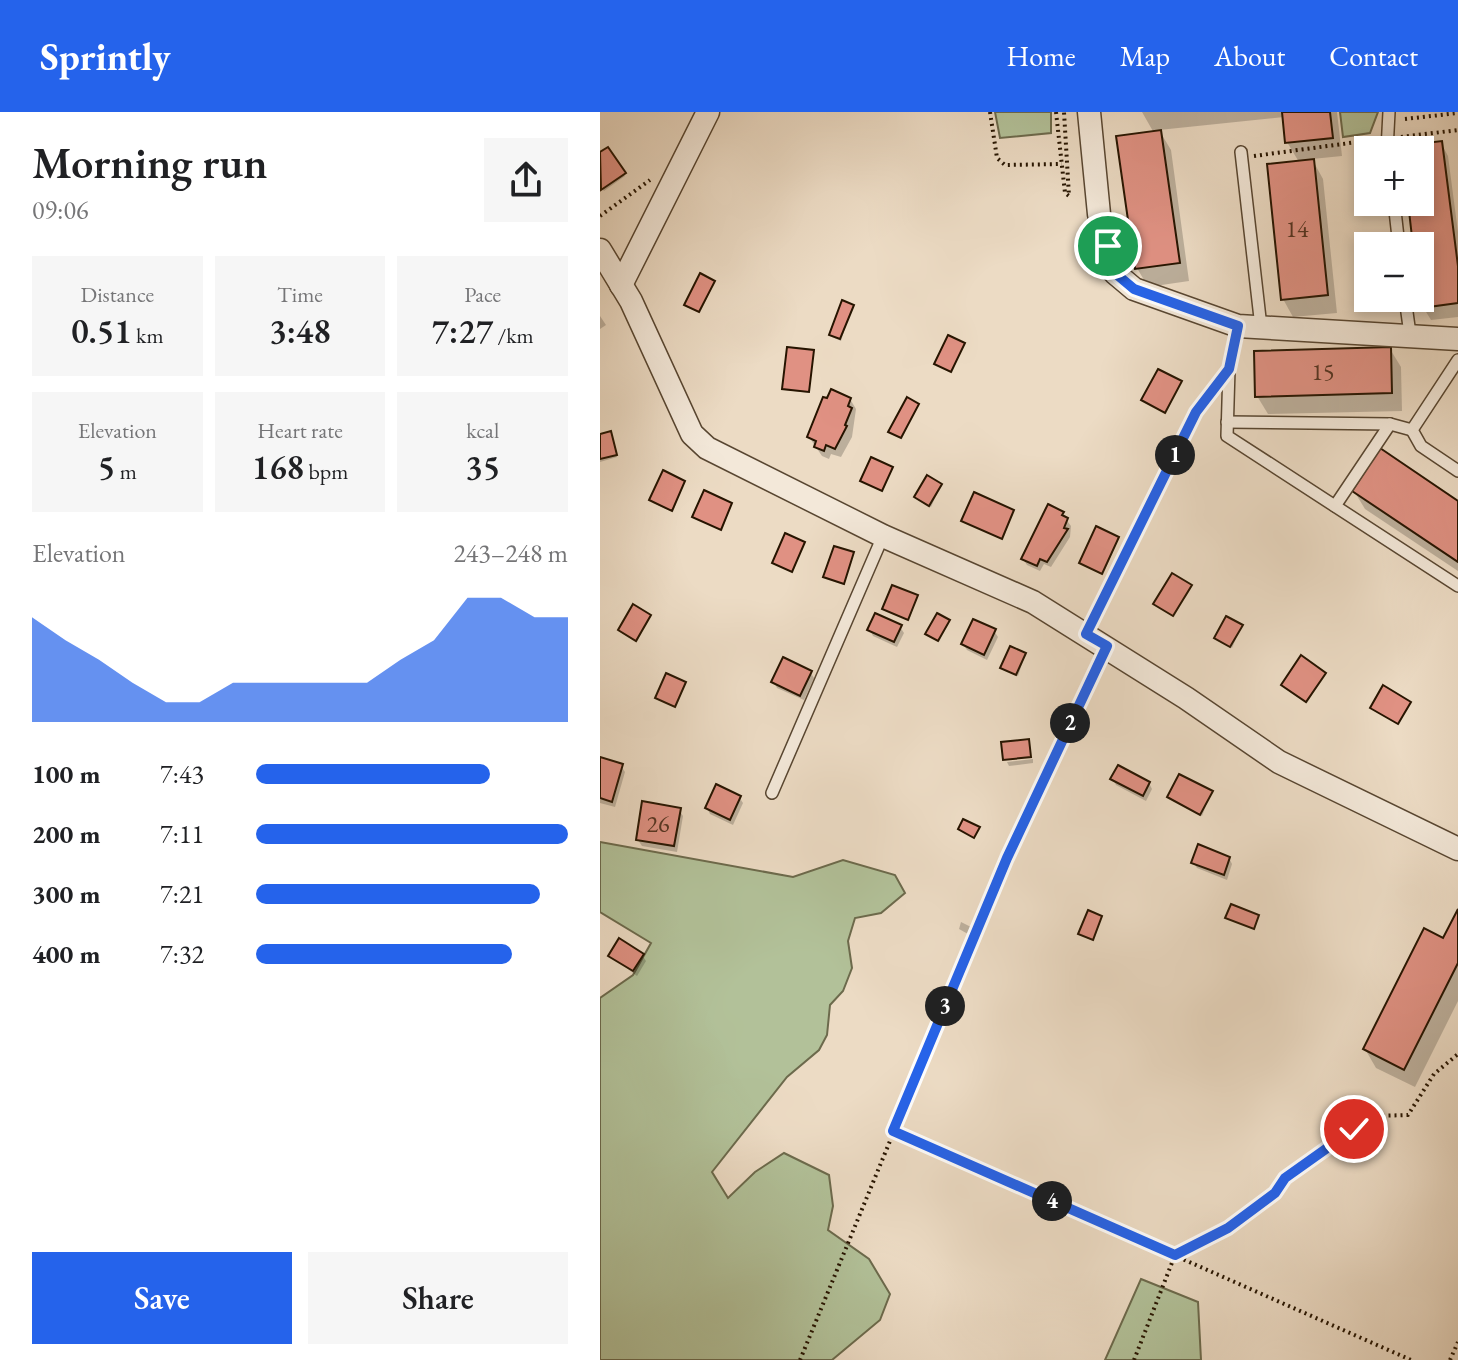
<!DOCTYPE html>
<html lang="en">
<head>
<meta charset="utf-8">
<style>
  body { margin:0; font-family:"EB Garamond",serif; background:#f6f6f6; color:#202124; height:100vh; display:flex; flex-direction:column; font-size:30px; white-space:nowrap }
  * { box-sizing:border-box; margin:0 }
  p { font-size:26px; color:#757577 }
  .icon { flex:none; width:44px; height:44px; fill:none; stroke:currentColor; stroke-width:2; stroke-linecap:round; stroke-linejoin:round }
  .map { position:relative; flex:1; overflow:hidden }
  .sheet { display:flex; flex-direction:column; background:#fff; width:600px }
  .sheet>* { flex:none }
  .fabs { position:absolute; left:754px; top:24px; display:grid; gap:16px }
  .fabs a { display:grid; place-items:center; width:80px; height:80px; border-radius:0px; background:#fff; box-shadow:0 4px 12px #0003; font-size:40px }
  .pin { position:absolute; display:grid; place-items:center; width:68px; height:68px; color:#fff; margin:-34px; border:4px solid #fff; border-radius:50%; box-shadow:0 2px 8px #0007 }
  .km { position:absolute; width:40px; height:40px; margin:-20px; border-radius:50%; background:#222; color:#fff; font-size:22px; line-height:40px; text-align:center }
  .round { display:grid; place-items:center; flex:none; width:84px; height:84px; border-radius:0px; background:#f6f6f6 }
  .overview { display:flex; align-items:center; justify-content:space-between; height:136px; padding:0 32px }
  h1 { font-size:44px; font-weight:600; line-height:60px }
  .stats { display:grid; grid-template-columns:repeat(3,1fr); gap:12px; height:136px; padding:8px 32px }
  .stats div { display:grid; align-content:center; border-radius:0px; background:#f6f6f6; text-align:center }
  .stats b { font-size:34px; font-weight:600 }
  .stats small { font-size:22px; font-weight:400 }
  .stats p { font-size:22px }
  .chart { height:224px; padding:16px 32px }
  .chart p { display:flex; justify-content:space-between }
  .chart svg { width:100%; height:144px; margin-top:8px; fill:#2563eb; opacity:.7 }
  .cta { display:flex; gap:16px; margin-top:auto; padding:16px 32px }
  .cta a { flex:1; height:92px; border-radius:0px; background:#2563eb; color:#fff; font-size:32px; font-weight:600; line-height:92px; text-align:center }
  .cta a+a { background:#f6f6f6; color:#202124 }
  ul { padding:0 32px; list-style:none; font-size:26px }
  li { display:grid; grid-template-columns:128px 96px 1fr; align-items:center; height:60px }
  li i { height:20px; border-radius:10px; background:#2563eb }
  header { display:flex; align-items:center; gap:48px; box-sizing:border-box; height:112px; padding:0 40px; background:#2563eb; color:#fff }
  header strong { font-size:38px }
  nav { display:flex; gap:44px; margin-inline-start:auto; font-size:28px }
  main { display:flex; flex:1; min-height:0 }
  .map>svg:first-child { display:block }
</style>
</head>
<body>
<header>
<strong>Sprintly</strong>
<nav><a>Home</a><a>Map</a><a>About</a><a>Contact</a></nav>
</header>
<main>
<section class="sheet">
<div class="overview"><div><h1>Morning run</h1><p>09:06</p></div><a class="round"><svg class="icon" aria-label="share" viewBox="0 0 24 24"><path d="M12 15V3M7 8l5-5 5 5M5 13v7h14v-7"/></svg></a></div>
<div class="stats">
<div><p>Distance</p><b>0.51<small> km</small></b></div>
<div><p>Time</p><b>3:48</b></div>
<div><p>Pace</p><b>7:27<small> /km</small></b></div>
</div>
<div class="stats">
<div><p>Elevation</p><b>5<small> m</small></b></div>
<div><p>Heart rate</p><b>168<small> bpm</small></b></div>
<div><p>kcal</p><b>35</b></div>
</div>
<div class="chart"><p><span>Elevation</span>243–248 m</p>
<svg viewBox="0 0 160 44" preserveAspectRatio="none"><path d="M0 44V12L10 19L20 25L30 32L40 38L50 38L60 32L70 32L80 32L90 32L100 32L110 25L120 19L130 6L140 6L150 12L160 12V44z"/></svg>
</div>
<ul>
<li><b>100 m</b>7:43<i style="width:75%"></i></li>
<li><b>200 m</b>7:11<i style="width:100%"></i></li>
<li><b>300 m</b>7:21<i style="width:91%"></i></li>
<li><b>400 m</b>7:32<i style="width:82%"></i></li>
</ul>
<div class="cta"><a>Save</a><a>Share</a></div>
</section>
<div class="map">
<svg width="858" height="1248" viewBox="0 0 858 1248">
  <rect width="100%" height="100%" fill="#ecdbc4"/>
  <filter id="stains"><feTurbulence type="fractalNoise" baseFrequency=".0025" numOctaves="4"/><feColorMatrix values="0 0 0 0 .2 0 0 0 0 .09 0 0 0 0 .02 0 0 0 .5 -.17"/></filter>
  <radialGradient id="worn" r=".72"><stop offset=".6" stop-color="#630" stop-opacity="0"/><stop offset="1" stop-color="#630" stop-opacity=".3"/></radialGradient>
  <g fill="#b2c199" stroke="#6c6a4c" stroke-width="2">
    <path d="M395,0H451V21L400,26Z"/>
    <path d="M740,0H778L770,21L743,25Z"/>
    <path d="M0,730L193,765L243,748L295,763L305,781L281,801L255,806L248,829L252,856L243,879L230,893L227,923L219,938L187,965L112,1060L128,1086L155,1060L184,1041L229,1063L233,1094L228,1118L269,1147L290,1182L280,1208L232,1248H0V886L33,863L51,831L0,800Z"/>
    <path d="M541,1167L598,1190L601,1248H505Z"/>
  </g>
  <g fill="#0003">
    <path d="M542,0H737L742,44L712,47L723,67L737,201L693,205L683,187L699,50L687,30L684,5L559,18L571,38L589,169L548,175L537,156L554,21Z"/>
    <path d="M841,31L848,44L858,120V205L831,208L823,195L820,134H815L810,90H820V38H803Z"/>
    <path d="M7,38L25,64L4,79L0,74V43Z"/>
    <path d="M114,171L100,201L87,195L86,193Z"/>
    <path d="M252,194L241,229L232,225L231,223Z"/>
    <path d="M0,204L6,213L0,217Z"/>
    <path d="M363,233L352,261L338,254L336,252Z"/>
    <path d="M790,237L801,255L802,299L668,302L657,284Z"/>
    <path d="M212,240L209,281L185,278L184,276Z"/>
    <path d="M580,271L566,302L544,288Z"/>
    <path d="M250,287L256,297L252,325L241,345L231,342L229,347L222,344L209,325Z"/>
    <path d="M317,293L302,327L292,322L291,320Z"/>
    <path d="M0,324H11L17,345L0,350Z"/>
    <path d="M292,356L283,380L263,369Z"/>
    <path d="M84,370L73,400L53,391L51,388Z"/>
    <path d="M341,373L331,395L318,387Z"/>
    <path d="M754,379L858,391V459L765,397Z"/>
    <path d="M131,393L122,419L94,405Z"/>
    <path d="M413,400L403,428L363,408Z"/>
    <path d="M462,402L471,414L470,425L451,455L444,452L440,459L427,453L423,447Z"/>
    <path d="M518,427L503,463L483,453L481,451Z"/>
    <path d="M203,431L193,461L176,453L175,451Z"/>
    <path d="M253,442L244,473L227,467L226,465Z"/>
    <path d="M590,475L574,505L555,492Z"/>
    <path d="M317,485L309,509L285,497Z"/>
    <path d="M49,505L37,530L22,520Z"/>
    <path d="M349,510L339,530L329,524L327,522Z"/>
    <path d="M300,515L304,521L297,535L273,524L270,518Z"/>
    <path d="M641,515L632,536L616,526Z"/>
    <path d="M394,519L398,525L387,548L367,538L363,532Z"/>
    <path d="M425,543L418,564L404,558L402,556Z"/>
    <path d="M210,560L214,566L204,588L177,576L174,570Z"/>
    <path d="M725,562L707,591L684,575Z"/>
    <path d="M85,572L76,596L57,586Z"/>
    <path d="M809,591L799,613L773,598Z"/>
    <path d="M0,647L21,654L25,660L15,695L0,691Z"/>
    <path d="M433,647V651L409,654L407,650Z"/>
    <path d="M513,667L549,671L552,677L546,689L516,673Z"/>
    <path d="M611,681L602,704L569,685Z"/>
    <path d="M139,685L143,691L133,713L110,702L107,696Z"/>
    <path d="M79,698L83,704L77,740L42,734L38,728Z"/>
    <path d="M629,746L632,752L627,768L597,756L593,750Z"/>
    <path d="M858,802V889L815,975L776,956L765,937L844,829Z"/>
    <path d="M658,805L655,818L628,806Z"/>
    <path d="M501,806L494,829L482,824L481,822Z"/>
    <path d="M361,810L371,815L368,822L359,817Z"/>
    <path d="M42,843L46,849L37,864L11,844Z"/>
  </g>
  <g fill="#e09183" stroke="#261400" stroke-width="2">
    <path d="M682,0H730L733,26L685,31Z"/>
    <path d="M561,18L580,151L535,157L516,24Z"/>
    <path d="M842,29L858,154V191L821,196L820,134H813L808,90H820V38H801V34Z"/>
    <path d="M8,35L26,61L1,78L0,40Z"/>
    <path d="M714,47L728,183L681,188L667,52Z"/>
    <path d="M100,161L115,169L99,200L84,193Z"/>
    <path d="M242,188L254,193L240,227L229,223Z"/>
    <path d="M348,223L365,231L351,260L334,252Z"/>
    <path d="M187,235L214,238L209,280L182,277Z"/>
    <path d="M791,235L792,281L655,285L654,239Z"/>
    <path d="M558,257L582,269L565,301L541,288Z"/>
    <path d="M231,277L251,286L248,294L252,296L245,313L247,314L235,337L226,333L224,339L214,335L216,329L207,325L223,285L227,286Z"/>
    <path d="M307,285L319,292L301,326L288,320Z"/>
    <path d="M11,319L17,343L0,347V322Z"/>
    <path d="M780,336L858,389V450L752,379Z"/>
    <path d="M271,345L293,355L282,379L260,369Z"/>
    <path d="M63,358L85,369L72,399L49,388Z"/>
    <path d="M327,363L342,372L329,394L314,385Z"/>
    <path d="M104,378L132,391L121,418L92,405Z"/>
    <path d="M374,380L414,398L402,427L361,409Z"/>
    <path d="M448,392L464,400L462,403L468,406L464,416L468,417L447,450L440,447L437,454L421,447Z"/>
    <path d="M496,414L519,425L502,462L479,451Z"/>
    <path d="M185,421L205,430L192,460L172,451Z"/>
    <path d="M234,434L254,440L244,472L223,465Z"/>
    <path d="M572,461L592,473L573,504L553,492Z"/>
    <path d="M292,473L318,483L308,508L282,497Z"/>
    <path d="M33,492L51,503L36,529L18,518Z"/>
    <path d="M275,501L302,513L294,530L267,518Z"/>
    <path d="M337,501L350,508L338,529L325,522Z"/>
    <path d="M626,504L643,513L630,535L614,526Z"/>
    <path d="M373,507L396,517L384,543L361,532Z"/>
    <path d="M410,534L426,541L416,563L400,556Z"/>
    <path d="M701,543L726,561L706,590L681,573Z"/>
    <path d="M183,545L212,559L200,584L171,570Z"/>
    <path d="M66,561L86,570L75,595L55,586Z"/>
    <path d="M783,573L811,590L798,612L770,596Z"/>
    <path d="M429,627L431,645L403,648L401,630Z"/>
    <path d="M0,645L23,652L12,690L0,686Z"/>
    <path d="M518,653L550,670L543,684L510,667Z"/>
    <path d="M579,662L613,679L600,703L567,685Z"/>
    <path d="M116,672L141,684L130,708L105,696Z"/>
    <path d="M42,689L81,696L74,734L36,728Z"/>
    <path d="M363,707L380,715L374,726L358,717Z"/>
    <path d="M598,732L630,745L624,763L591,751Z"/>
    <path d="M631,792L659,803L654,817L625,806Z"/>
    <path d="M858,797V851L804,958L763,937L824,816L843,826Z"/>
    <path d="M488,798L502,804L493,828L478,822Z"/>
    <path d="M19,826L44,842L33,859L8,844Z"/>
  </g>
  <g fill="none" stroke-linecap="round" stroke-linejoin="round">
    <defs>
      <g id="service">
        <path d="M787,38L789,0"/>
        <path d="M641,40L661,215"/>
        <path d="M794,90L799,134"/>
        <path d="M805,186L810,222"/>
        <path d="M638,214L629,257L627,324L858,474"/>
        <path d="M858,248L812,318L821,334L858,359"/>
        <path d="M627,310L790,312L812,318"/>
        <path d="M735,394L790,312"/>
        <path d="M172,681L283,424"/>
        <path d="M407,746L506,535"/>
      </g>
      <g id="minor">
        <path d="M489,0L499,102L515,161L534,177L638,214L858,227"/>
        <path d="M0,138L31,189L92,322L107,336L283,424L433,490L586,586L679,650L858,737"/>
        <path d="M21,173L108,0"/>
      </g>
    </defs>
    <use href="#service" stroke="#584631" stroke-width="14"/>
    <use href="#minor" stroke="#584631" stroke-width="25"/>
    <g stroke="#261400" stroke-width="4" stroke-dasharray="2 4" stroke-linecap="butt">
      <path d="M390,0L397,46L405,53L462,52"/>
      <path d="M456,0L465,81L469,84L464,0"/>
      <path d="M805,7L858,1"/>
      <path d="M801,25L858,18"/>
      <path d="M654,44L772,28"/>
      <path d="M0,104L50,68"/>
      <path d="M494,506L596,300L612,280"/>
      <path d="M293,1019L811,1248"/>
      <path d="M200,1248L401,759"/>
      <path d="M534,1248L575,1143L628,1116L675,1081L685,1066L773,1004L808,1003L834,962L858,942"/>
      <path d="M850,1248L858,1230"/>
    </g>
    <use href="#service" stroke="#f3e8d9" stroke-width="11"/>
    <use href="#minor" stroke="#f3e8d9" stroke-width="22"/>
  </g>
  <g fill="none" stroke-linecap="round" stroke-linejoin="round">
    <defs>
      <path id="route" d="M508,134L515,161L534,177L638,214L629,257L596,300L486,522L507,534L407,746L293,1019L575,1143L628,1116L675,1081L685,1066L754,1017"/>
    </defs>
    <use href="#route" stroke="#fff" stroke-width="16"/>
    <use href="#route" stroke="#2563eb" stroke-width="10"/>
  </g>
  <g text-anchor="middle" stroke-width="7" stroke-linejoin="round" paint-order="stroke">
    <g font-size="24" fill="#543321">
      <text x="697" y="125">14</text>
      <text x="723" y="268">15</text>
      <text x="58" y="720">26</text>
    </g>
  </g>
  <rect width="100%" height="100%" filter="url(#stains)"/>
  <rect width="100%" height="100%" fill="url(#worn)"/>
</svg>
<div class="fabs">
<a>+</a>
<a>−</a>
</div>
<div class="pin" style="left:508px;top:134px;background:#1e9e55"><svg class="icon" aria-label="arrive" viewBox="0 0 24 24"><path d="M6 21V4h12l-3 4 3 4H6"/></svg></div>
<div class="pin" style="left:754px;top:1017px;background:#d93025"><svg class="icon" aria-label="check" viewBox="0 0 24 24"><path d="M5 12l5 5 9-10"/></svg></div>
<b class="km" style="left:575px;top:343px">1</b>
<b class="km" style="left:470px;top:611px">2</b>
<b class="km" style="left:345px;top:894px">3</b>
<b class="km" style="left:452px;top:1089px">4</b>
</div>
</main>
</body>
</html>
